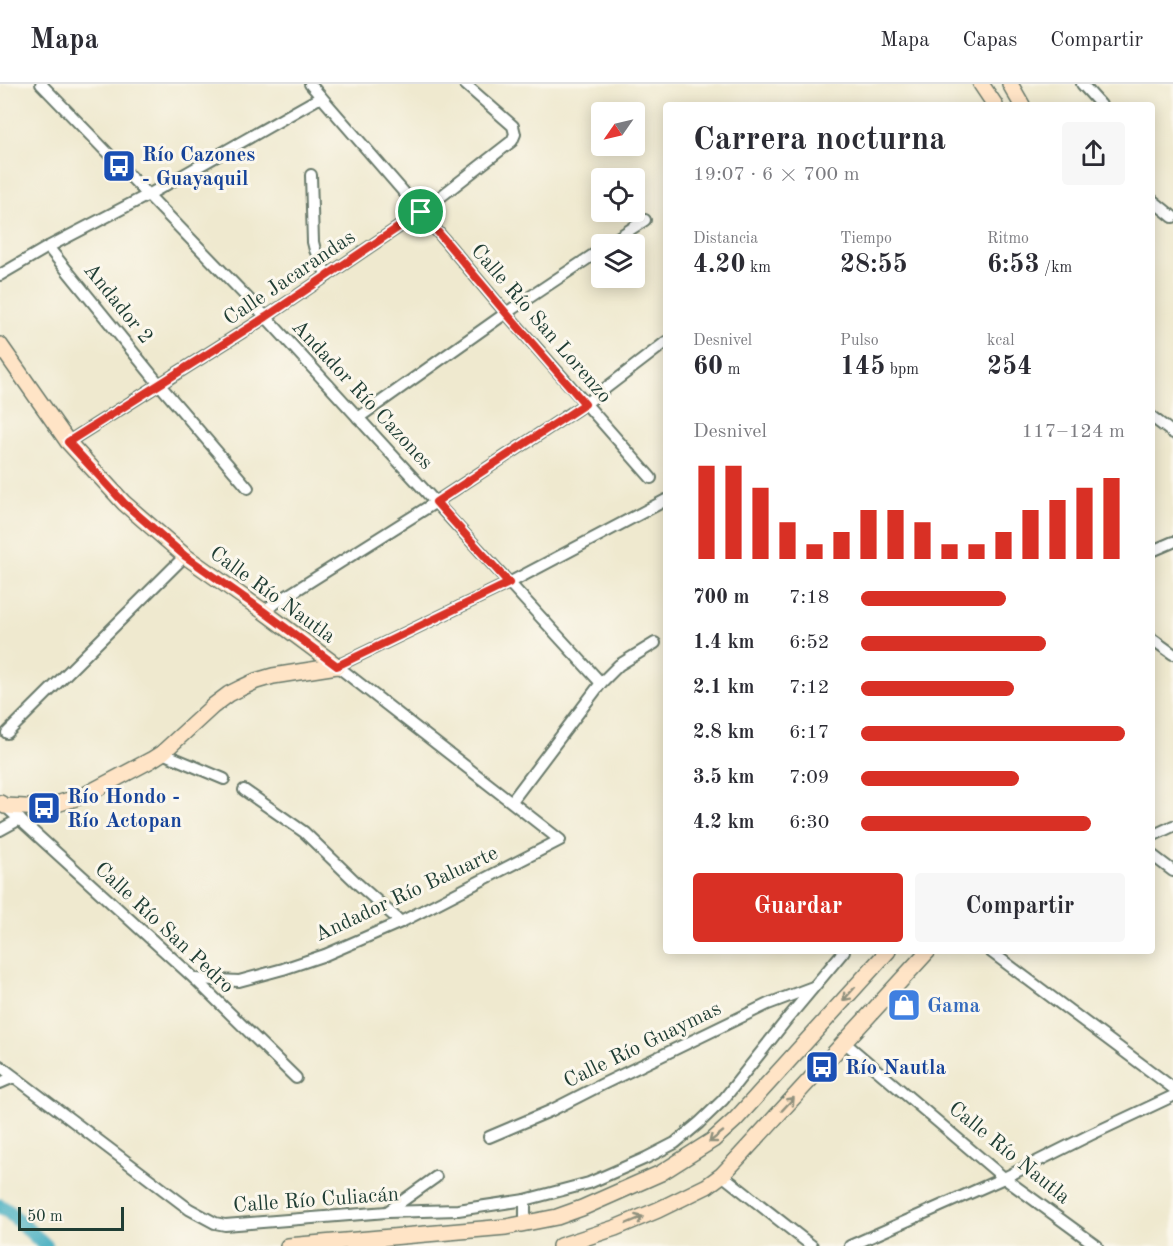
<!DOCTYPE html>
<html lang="es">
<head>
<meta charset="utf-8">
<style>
  body { margin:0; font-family:"Old Standard TT",serif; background:#f7f7f7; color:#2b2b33; height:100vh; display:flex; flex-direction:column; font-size:22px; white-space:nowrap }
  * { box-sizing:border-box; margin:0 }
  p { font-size:20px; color:#7c7c81 }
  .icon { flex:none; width:33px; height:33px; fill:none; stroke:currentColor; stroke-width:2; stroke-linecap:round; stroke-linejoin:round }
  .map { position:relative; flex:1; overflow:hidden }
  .side { position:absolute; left:663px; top:18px; width:492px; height:852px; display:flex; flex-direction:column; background:#fff; border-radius:6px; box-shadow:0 3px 15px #0003 }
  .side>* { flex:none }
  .needle { width:39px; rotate:236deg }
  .buttons { position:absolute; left:591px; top:18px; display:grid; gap:12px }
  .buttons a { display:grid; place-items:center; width:54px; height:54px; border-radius:6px; background:#fff; box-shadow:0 3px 15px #0003; font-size:30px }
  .scale { position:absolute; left:18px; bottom:15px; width:106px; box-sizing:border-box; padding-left:6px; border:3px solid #1f3d34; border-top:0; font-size:16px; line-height:21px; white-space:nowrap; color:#1f3d34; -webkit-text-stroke:4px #fbf7ec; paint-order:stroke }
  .pin { position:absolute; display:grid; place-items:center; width:51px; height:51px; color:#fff; margin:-26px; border:3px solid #fff; border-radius:50%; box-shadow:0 2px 6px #0007 }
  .round { display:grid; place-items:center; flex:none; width:63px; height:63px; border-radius:6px; background:#f7f7f7 }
  .headline { display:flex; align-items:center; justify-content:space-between; height:102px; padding:0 30px }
  h1 { font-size:33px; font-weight:800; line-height:45px }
  .stats { display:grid; grid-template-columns:repeat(3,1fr); gap:9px; height:102px; padding:6px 30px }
  .stats div { display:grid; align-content:center }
  .stats b { font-size:26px; font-weight:800 }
  .stats small { font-size:16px; font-weight:400 }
  .stats p { font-size:16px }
  .chart { height:168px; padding:12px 30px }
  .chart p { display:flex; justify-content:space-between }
  .chart svg { width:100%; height:108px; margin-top:6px; stroke:#d93025; stroke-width:6 }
  .primary-button { display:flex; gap:12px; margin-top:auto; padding:12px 30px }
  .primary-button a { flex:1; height:69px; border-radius:6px; background:#d93025; color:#fff; font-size:24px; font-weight:800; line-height:69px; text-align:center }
  .primary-button a+a { background:#f7f7f7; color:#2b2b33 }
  ul { padding:0 30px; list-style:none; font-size:20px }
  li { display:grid; grid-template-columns:96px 72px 1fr; align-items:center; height:45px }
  li i { height:15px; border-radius:8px; background:#d93025 }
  header { display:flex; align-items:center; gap:36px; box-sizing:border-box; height:84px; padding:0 30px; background:#fff; border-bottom:2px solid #e1e1e2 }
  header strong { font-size:28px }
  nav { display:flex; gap:33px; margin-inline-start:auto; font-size:21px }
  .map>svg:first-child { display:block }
</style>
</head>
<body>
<header>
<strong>Mapa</strong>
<nav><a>Mapa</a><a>Capas</a><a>Compartir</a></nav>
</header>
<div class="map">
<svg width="1173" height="1162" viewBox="0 0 1173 1162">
  <rect width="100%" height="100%" fill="#fbf7ec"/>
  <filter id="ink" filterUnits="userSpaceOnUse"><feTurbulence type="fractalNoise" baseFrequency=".0167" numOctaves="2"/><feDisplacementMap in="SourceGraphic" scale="12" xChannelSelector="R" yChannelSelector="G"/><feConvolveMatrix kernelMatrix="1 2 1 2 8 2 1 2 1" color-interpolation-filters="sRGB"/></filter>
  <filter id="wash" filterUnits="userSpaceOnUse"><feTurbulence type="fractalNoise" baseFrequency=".008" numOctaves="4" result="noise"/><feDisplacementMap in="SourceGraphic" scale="24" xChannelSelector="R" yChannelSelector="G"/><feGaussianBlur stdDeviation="1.35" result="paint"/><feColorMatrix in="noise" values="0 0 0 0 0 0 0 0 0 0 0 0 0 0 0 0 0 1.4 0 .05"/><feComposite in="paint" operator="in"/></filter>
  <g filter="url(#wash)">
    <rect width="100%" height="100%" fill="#efe9cf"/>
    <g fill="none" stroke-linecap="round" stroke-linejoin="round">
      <path stroke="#40acbf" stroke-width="15" d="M0,1122L9,1128L46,1162"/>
    </g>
  </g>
  <g filter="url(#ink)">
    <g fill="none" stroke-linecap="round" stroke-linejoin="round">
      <defs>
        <g id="street">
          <path d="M41,0L266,233L601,599"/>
          <path d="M310,0L421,128L506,229L651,394"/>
          <path d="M1082,0L1101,21"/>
          <path d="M311,91L313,158L315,166L327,192"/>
          <path d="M1152,116L1173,133"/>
          <path d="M608,160L645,136"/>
          <path d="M48,163L159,300L248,404"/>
          <path d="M0,191L48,163L148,111L321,13"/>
          <path d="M1152,333L1173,349"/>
          <path d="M358,334L506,229L602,165"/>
          <path d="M68,358L266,233L421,128L512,57L515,50L513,42L465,0"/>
          <path d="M1152,467L1173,458"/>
          <path d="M263,527L436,418L585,320L666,258"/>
          <path d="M1152,555L1173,570"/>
          <path d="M7,649L185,472"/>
          <path d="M162,669L224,695"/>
          <path d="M244,706L304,748L359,801L401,838"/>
          <path d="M512,717L601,599L619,581L655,559"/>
          <path d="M5,722L195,895L296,994"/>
          <path d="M0,746L20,735"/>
          <path d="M1152,752L1173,742"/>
          <path d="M1152,771L1173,787"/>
          <path d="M990,867L1173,1004"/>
          <path d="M195,895L239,897L283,885L325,871L401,838L560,756L337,582L509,499L666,416"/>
          <path d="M844,958L1004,1094L1097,1162"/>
          <path d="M0,982L189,1125L215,1139L225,1141L387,1128L458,1126L525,1116L589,1099L646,1074L675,1059L699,1039L723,1016L788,934L844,867"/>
          <path d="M0,999L14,993"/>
          <path d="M489,1053L550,1027L601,1001L768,920L813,903"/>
          <path d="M722,1091L812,1162"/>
          <path d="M525,1116V1140"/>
          <path d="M387,1128L436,1093"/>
          <path d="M850,1162L1004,1094L1090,1051L1173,1012"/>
        </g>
        <g id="secondary">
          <path d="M981,0L995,21"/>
          <path d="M1010,0L1022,21"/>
          <path d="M0,261L68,358L124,419L185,472L263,527L337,582"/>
          <path d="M0,719L5,722L44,724L85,711L151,676L162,669L213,622L229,610L241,604L256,597L273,592L337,582"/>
          <path d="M288,1162L506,1143L557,1133L582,1124L661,1089L713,1056L735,1036L888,867"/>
          <path d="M560,1162L615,1144L658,1126L707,1102L722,1091L739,1073L928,867"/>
        </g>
      </defs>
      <use href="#street" stroke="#68796a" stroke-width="14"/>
      <use href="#secondary" stroke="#68796a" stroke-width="18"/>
      <use href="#street" stroke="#fff" stroke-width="10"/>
      <use href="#secondary" stroke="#ffe4c6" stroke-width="15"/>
    </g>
    <defs><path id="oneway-shaft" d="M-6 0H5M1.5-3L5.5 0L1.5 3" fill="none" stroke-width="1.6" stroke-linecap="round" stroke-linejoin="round" transform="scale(1.5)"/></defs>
    <g stroke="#8f907d">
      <use href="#oneway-shaft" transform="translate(849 910) rotate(132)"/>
      <use href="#oneway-shaft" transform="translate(788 1020) rotate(-47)"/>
      <use href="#oneway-shaft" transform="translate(716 1053) rotate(142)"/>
      <use href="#oneway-shaft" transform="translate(635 1136) rotate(-23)"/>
    </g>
  </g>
  <g fill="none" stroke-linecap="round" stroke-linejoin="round" filter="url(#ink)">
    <defs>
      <path id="route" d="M421,128L506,229L585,320L436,418L509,499L337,582L263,527L185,472L124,419L68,358L266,233Z"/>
    </defs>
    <use href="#route" stroke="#fff" stroke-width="12"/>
    <use href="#route" stroke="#d93025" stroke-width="8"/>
  </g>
  <defs>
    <symbol id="bus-square" viewBox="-11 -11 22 22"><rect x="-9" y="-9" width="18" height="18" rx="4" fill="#1a4fb4" stroke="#fbf7ec"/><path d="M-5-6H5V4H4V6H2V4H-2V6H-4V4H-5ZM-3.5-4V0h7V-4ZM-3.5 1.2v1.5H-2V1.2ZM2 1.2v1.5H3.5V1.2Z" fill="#fff"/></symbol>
    <symbol id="shop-square" viewBox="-11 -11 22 22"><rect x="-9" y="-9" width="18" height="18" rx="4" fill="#3f7fe0" stroke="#fbf7ec"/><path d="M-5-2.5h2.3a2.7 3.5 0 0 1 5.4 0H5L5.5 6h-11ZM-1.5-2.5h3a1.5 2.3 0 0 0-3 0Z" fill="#fff"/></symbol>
  </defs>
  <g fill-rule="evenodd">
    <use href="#bus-square" x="100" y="63" width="38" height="38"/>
    <use href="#bus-square" x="25" y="705" width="38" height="38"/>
    <use href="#shop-square" x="885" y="902" width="38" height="38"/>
    <use href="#bus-square" x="803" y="964" width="38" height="38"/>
  </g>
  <g text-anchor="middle" stroke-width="6" stroke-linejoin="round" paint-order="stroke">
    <g font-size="21" font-weight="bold" fill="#164399" stroke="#fbf7ec" text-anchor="start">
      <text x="142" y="77">Río Cazones<tspan x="142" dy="24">- Guayaquil</tspan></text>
      <text x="67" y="719">Río Hondo -<tspan x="67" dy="24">Río Actopan</tspan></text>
      <text x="845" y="990">Río Nautla</text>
    </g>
    <g font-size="21" fill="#1f3d34" stroke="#fbf7ec">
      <text transform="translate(289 193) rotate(-34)" y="7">Calle Jacarandas</text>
      <text transform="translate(119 219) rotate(51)" y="7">Andador 2</text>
      <text transform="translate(542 239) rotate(49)" y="7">Calle Río San Lorenzo</text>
      <text transform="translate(363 310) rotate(47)" y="7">Andador Río Cazones</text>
      <text transform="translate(273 510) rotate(36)" y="7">Calle Río Nautla</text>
      <text transform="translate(406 809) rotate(-25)" y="7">Andador Río Baluarte</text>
      <text transform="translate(165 843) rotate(43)" y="7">Calle Río San Pedro</text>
      <text transform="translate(642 960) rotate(-26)" y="7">Calle Río Guaymas</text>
      <text transform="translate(1010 1068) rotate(39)" y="7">Calle Río Nautla</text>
      <text transform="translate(316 1115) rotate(-4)" y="7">Calle Río Culiacán</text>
    </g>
    <g font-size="21" font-weight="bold" fill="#366cbe" stroke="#fbf7ec" text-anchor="start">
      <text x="927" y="928">Gama</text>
    </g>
  </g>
</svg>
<div class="buttons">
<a><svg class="needle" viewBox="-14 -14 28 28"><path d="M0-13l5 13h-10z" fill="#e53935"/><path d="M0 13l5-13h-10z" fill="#7c7c81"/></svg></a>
<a><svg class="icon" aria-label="locate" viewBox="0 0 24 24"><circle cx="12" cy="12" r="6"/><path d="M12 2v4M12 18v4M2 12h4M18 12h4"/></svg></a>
<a><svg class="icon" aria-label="layers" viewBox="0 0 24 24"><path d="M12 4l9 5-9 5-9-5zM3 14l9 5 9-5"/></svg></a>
</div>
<div class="scale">50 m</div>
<div class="pin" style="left:421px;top:128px;background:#1e9e55"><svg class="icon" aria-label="arrive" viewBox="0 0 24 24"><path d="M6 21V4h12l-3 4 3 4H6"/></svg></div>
<section class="side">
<div class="headline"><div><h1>Carrera nocturna</h1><p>19:07 · 6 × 700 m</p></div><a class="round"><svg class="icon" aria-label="share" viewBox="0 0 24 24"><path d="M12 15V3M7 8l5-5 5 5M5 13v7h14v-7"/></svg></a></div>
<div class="stats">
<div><p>Distancia</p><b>4.20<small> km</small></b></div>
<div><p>Tiempo</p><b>28:55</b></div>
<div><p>Ritmo</p><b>6:53<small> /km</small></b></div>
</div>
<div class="stats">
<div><p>Desnivel</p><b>60<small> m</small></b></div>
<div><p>Pulso</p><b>145<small> bpm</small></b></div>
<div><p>kcal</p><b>254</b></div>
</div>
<div class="chart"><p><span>Desnivel</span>117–124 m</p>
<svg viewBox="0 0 160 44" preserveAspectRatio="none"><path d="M5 44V6M15 44V6M25 44V15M35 44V29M45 44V38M55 44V33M65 44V24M75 44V24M85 44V29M95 44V38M105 44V38M115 44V33M125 44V24M135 44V20M145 44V15M155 44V11"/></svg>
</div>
<ul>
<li><b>700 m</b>7:18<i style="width:55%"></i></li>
<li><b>1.4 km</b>6:52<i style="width:70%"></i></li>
<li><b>2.1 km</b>7:12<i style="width:58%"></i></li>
<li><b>2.8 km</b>6:17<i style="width:100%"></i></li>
<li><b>3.5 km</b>7:09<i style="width:60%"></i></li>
<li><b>4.2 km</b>6:30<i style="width:87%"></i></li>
</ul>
<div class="primary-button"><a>Guardar</a><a>Compartir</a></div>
</section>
</div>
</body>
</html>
